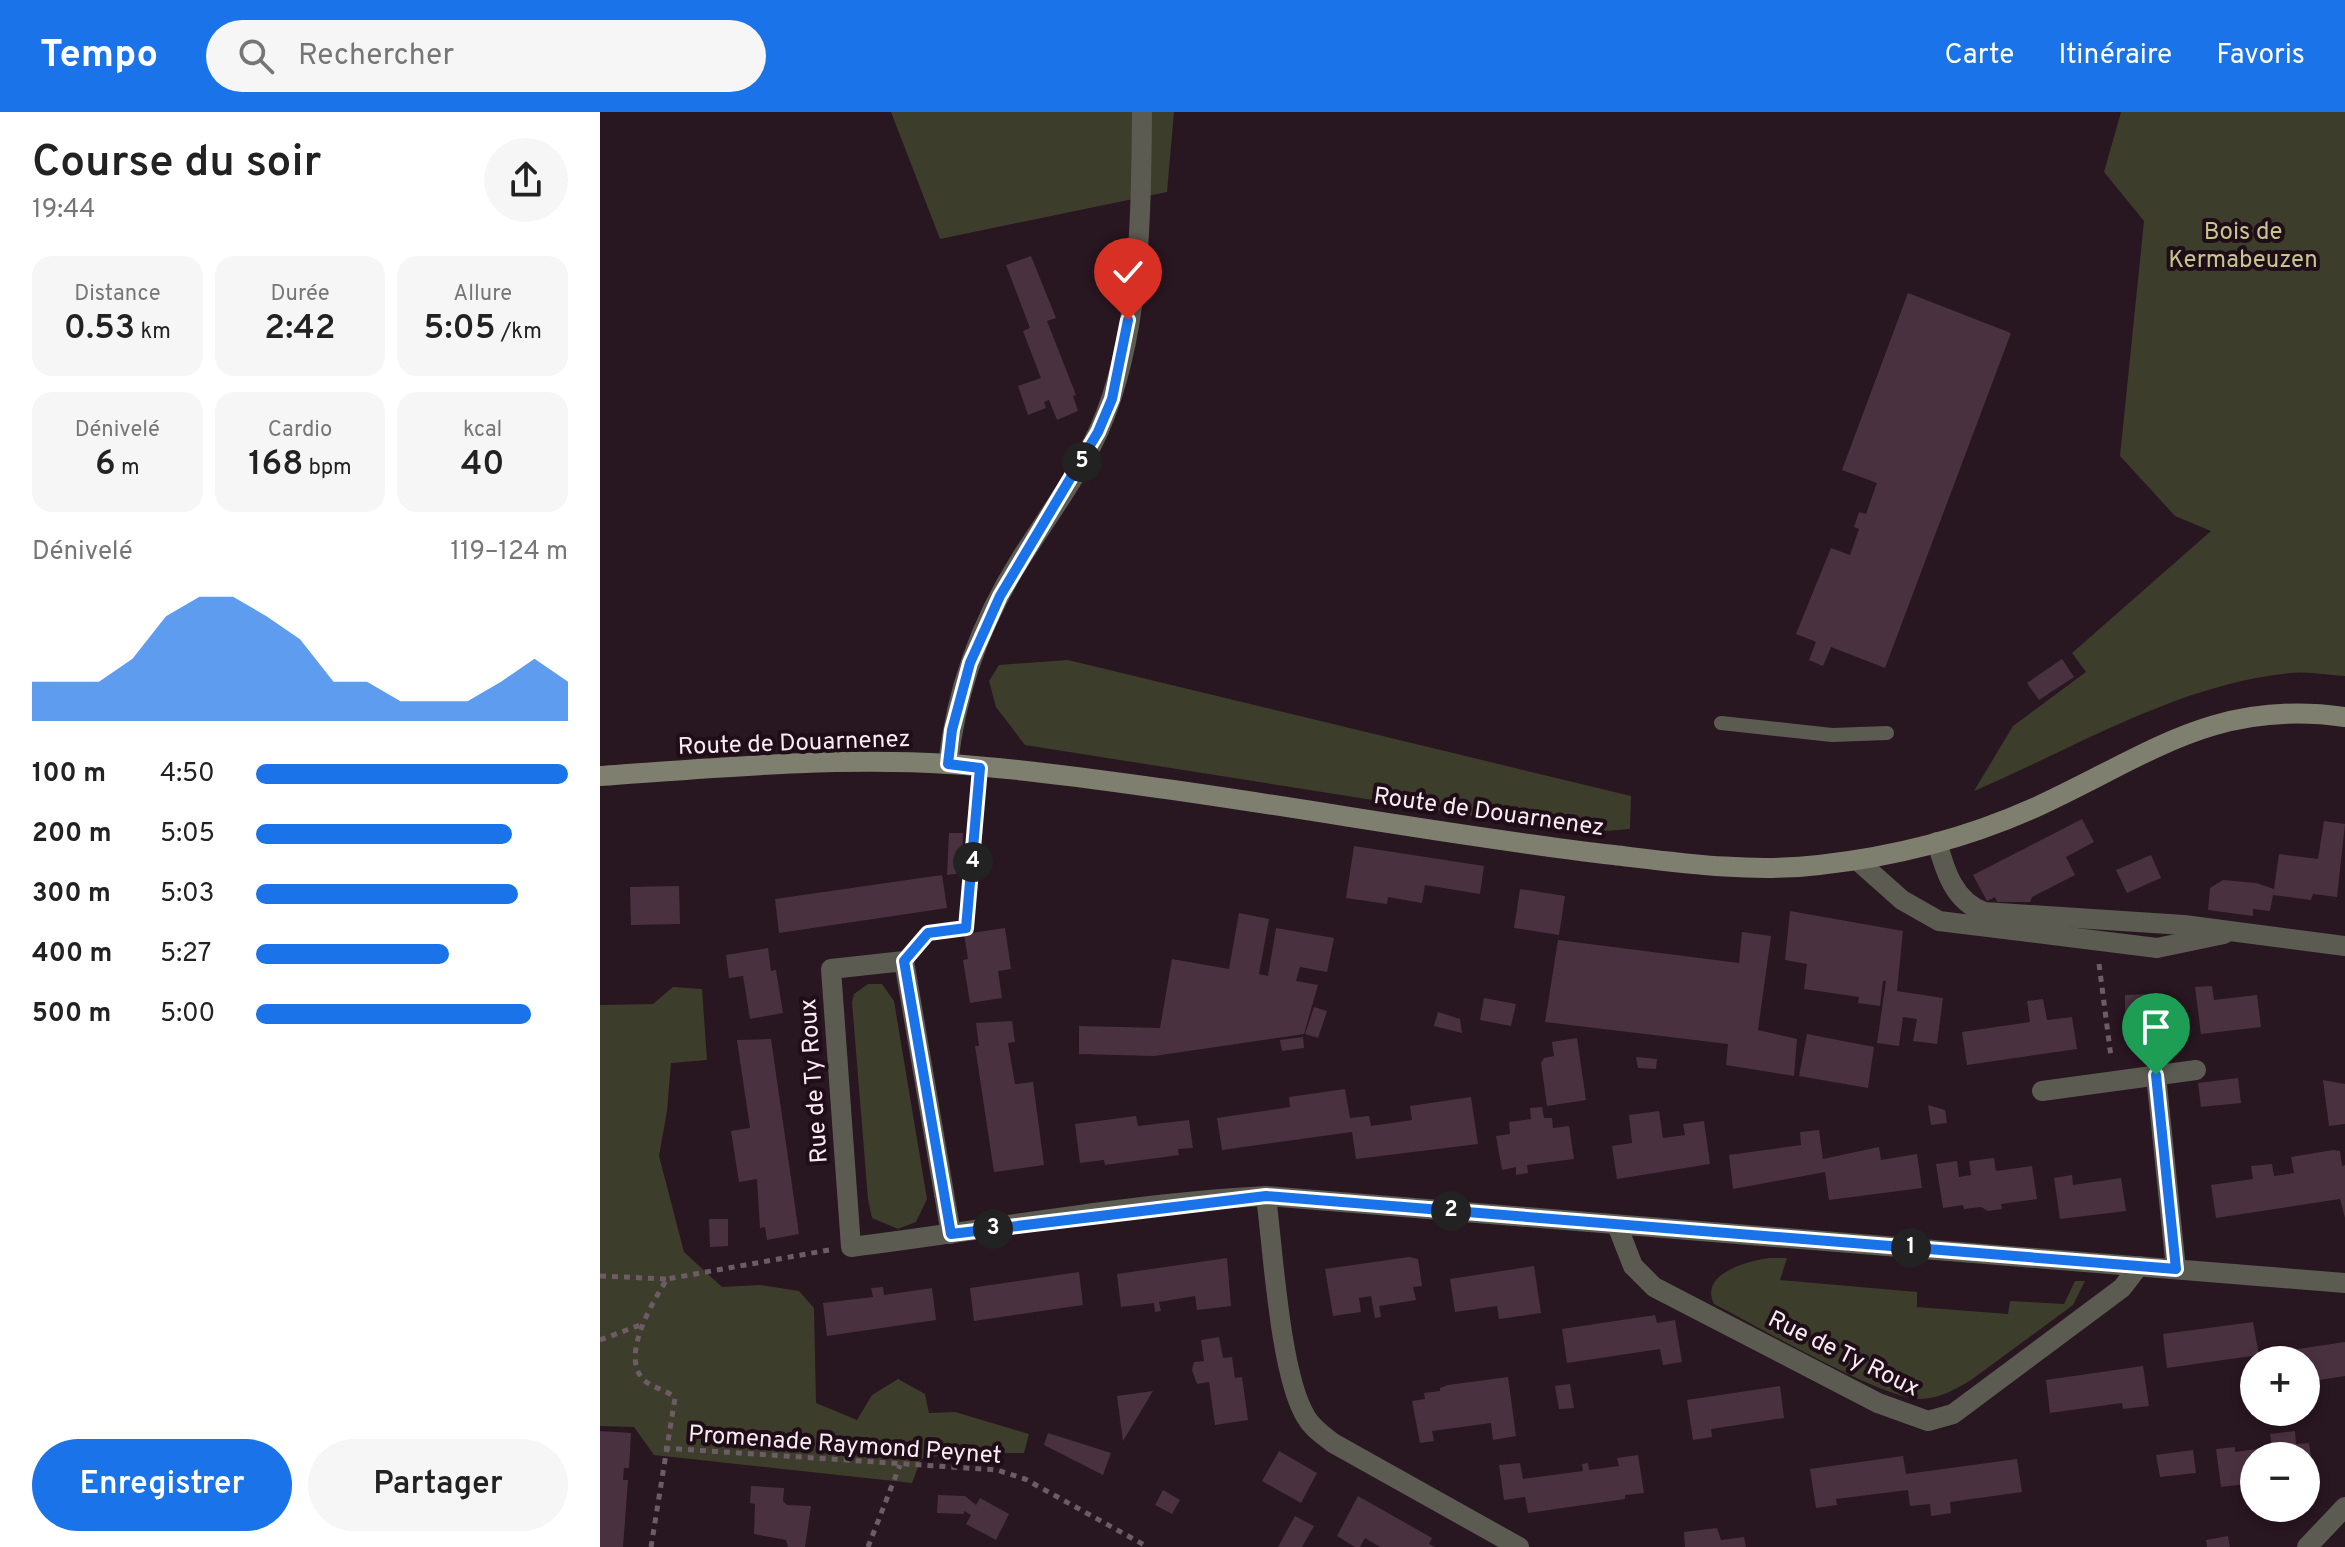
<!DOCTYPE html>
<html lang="fr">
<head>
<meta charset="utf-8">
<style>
  body { margin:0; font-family:Overpass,sans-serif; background:#f6f6f6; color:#222; height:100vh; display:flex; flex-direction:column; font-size:30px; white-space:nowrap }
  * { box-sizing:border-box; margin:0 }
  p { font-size:26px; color:#767676 }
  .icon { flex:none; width:44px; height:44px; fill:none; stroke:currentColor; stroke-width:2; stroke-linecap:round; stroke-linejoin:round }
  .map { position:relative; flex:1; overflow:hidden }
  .details { display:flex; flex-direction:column; background:#fff; width:600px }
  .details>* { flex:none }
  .tools { position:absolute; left:1640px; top:1234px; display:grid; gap:16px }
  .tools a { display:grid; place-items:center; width:80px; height:80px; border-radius:50%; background:#fff; box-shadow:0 4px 12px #0003; font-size:40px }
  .pin { position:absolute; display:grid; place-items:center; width:68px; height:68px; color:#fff; margin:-82px -34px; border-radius:50% 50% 50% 0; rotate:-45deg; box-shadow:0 0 8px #0007 }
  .pin .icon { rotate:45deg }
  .km { position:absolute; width:40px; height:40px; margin:-20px; border-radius:50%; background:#222; color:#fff; font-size:22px; line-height:40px; text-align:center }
  .round { display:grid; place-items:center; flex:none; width:84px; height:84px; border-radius:42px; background:#f6f6f6 }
  .summary { display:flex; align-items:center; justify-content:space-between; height:136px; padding:0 32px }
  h1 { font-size:44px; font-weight:600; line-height:60px }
  .stats { display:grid; grid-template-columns:repeat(3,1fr); gap:12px; height:136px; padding:8px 32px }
  .stats div { display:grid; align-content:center; border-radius:20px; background:#f6f6f6; text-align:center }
  .stats b { font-size:34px; font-weight:600 }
  .stats small { font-size:22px; font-weight:400 }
  .stats p { font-size:22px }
  .chart { height:224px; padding:16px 32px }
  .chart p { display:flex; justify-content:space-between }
  .chart svg { width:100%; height:144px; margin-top:8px; fill:#1a73e8; opacity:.7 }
  .cta { display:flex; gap:16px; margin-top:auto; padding:16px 32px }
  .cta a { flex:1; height:92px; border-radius:48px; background:#1a73e8; color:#fff; font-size:32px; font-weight:600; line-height:92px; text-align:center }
  .cta a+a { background:#f6f6f6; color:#222 }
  ul { padding:0 32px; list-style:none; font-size:26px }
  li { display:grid; grid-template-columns:128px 96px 1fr; align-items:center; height:60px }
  li i { height:20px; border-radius:10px; background:#1a73e8 }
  header { display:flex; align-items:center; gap:48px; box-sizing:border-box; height:112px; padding:0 40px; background:#1a73e8; color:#fff }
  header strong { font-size:38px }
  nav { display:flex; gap:44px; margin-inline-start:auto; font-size:28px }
  .search { width:560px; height:72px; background:#f6f6f6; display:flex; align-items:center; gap:20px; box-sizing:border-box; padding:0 28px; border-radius:44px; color:#767676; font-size:30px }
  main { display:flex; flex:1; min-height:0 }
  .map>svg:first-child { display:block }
</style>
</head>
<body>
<header>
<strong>Tempo</strong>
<div class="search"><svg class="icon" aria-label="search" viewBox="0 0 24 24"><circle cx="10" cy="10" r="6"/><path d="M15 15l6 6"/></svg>Rechercher</div>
<nav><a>Carte</a><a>Itinéraire</a><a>Favoris</a></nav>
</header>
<main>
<section class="details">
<div class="summary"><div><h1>Course du soir</h1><p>19:44</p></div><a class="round"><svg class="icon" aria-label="share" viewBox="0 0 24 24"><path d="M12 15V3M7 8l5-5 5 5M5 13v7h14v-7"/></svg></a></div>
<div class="stats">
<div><p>Distance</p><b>0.53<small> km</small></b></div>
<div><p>Durée</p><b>2:42</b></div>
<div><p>Allure</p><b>5:05<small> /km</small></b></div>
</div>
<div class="stats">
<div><p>Dénivelé</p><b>6<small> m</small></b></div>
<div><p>Cardio</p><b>168<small> bpm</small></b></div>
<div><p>kcal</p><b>40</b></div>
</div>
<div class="chart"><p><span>Dénivelé</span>119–124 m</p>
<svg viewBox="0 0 160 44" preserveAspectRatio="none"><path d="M0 44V32L10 32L20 32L30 25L40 12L50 6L60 6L70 12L80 19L90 32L100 32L110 38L120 38L130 38L140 32L150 25L160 32V44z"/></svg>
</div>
<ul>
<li><b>100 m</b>4:50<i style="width:100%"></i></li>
<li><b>200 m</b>5:05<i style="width:82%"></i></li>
<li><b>300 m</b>5:03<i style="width:84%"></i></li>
<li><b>400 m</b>5:27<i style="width:62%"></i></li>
<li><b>500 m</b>5:00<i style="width:88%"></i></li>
</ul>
<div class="cta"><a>Enregistrer</a><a>Partager</a></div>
</section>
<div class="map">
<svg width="1745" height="1435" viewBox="0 0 1745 1435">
  <rect width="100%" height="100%" fill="#281621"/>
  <g fill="#3d3d2b">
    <path d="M291,0H574L567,80L340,127Z"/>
    <path d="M1521,0H1745V564C1727,563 1707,559 1690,561C1578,572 1475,636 1374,679L1413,614L1486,560L1472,541L1611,419L1575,404L1520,344L1544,109L1504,60Z"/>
    <path d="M468,548L1031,684L1030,717L981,721L425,633L396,595L389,569L399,553Z"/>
    <path d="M268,872H282L294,889L327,1087L316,1110L298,1117L272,1106L268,1087L252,890L254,882Z"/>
    <path d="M73,875L102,877L107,948L71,951L67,999L59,1044L84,1140L122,1175L160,1173L199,1179L214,1196L216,1291L257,1308L272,1283L298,1267L325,1282L329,1301L355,1300L429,1322L424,1341H354L321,1347L312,1371L54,1343L34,1315L0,1314V893L53,892Z"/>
    <path d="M1169,1146H1187L1180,1168L1317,1180V1195L1408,1202L1410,1189L1464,1192L1475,1169H1485L1473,1193L1371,1268C1356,1277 1339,1287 1320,1287C1279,1286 1156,1213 1114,1192C1099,1162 1147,1149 1169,1146Z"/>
  </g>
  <g fill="#4a3140">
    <path d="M431,144L456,206L447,209L476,283L473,284L478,299L457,308L449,288L444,290L446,296L428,303L418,274L441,266L423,219L430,216L406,153Z"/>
    <path d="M1308,181L1411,221L1285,556L1231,535L1223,554L1209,548L1216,530L1196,522L1231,436L1250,443L1259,417L1254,415L1259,400L1266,402L1277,371L1242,358Z"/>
    <path d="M1462,547L1474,565L1439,588L1427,571Z"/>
    <path d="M1482,707L1494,730L1466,745L1475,763L1432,785L1430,790H1397L1395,785L1387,789L1373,763Z"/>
    <path d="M1724,709L1745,712L1737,785L1713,782L1711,788L1673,783L1670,799L1653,797V804L1608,798L1610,776L1623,768L1656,771L1674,777L1679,742L1718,747Z"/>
    <path d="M349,721H363L362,761L347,763Z"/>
    <path d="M754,734L884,754L880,782L825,773L822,791L788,785L787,792L746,786Z"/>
    <path d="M1551,743L1561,766L1527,781L1516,758Z"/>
    <path d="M342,763L347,796L179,821L175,787Z"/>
    <path d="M79,774L80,812L31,813L30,775Z"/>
    <path d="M920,777L965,784L959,823L914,816Z"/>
    <path d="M1190,799L1303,819L1297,879L1343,886L1337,932L1313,929L1317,907L1303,905L1299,934L1277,931L1286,869H1283L1280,894L1258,891L1259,885L1204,877L1207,852L1185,848Z"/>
    <path d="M639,801L669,807L659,862L668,864L676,816L734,826L727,860L700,855L696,869L718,873L704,922L554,944L479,942V914L560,916L572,847L629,857Z"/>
    <path d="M405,816L411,857L398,859L402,886L370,891L363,848L368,847L364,822Z"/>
    <path d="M1142,820L1171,824L1158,918L1197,927L1194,964L1126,953L1128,932L945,910L958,828L1139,851Z"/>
    <path d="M168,836L171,859L176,858L183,901L150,907L143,864L129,866L126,843Z"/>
    <path d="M1612,874L1614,888L1657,883L1661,915L1601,922L1595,875Z"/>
    <path d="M1550,882V914H1525V883Z"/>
    <path d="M884,886L916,892L911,914L880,908Z"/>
    <path d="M1443,887L1447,908L1472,905L1477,937L1367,953L1362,920L1430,910L1427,889Z"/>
    <path d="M714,895L727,899L718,926L705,922Z"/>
    <path d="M838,900L860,907L862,921L834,914Z"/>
    <path d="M412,909L415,930L408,931L415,972L433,970L444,1053L394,1060L375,934H379L376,911Z"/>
    <path d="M1207,922L1274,935L1268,976L1199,964Z"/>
    <path d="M703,925L704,936L682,939L680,928Z"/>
    <path d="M977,926L986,988L947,994L941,951L944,946L954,944L952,930Z"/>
    <path d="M171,927L199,1122L167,1128L165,1115L160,1116L157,1067L139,1070L131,1019L150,1016L137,928Z"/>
    <path d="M1036,945L1057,947L1056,957L1038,956Z"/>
    <path d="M1638,966L1641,991L1601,995L1598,971Z"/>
    <path d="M1723,968L1745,972V1012L1729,1014Z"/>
    <path d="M745,977L750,1006L769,1004L771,1014L812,1008L810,994L871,985L878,1032L756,1047L752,1020L622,1038L617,1006L690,995L689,985Z"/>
    <path d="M1328,993L1345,998L1347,1011L1331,1013Z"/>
    <path d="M942,995L944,1006H952L953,1016L969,1014L974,1047L927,1053L928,1061L916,1063V1055L902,1058L896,1024L910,1022L909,1010L931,1007L930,996Z"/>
    <path d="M1059,999L1063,1026L1085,1023L1083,1012L1104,1009L1110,1052L1017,1067L1012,1034L1032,1031L1029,1003Z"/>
    <path d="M536,1004L538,1014L589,1008L593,1036L578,1037L579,1043L505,1053L504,1048L480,1051L475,1012Z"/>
    <path d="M1219,1018L1223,1047L1279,1035L1281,1048L1317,1042L1322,1076L1229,1088L1225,1060L1133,1077L1129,1043L1201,1033L1200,1020Z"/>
    <path d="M1733,1038L1740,1039L1742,1054L1745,1053V1106L1740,1087L1616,1106L1611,1073L1653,1067L1651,1054L1672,1052L1674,1064L1694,1061L1691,1045Z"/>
    <path d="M1394,1046L1396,1059L1432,1054L1437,1087L1401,1092L1402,1097L1388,1099L1381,1095L1364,1097L1363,1093L1343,1096L1336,1052L1357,1049L1359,1065L1371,1063L1369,1049Z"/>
    <path d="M1472,1063L1473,1073L1521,1066L1526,1099L1460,1107L1454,1066Z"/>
    <path d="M109,1107H128V1134L110,1135Z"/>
    <path d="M809,1145L818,1147L822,1174L813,1175L816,1188L779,1194L781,1205L775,1206L771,1184L759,1186L761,1200L733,1204L725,1157Z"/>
    <path d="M627,1146L631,1194L597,1198L595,1184L559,1190L561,1199L555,1200L554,1191L521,1195L517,1162Z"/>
    <path d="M934,1154L941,1201L899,1207L897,1194L855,1200L850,1167Z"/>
    <path d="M479,1160L483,1193L374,1209L370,1176Z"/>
    <path d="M283,1175L284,1183L332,1176L336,1208L227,1224L223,1191L273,1185L271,1176Z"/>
    <path d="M1055,1203L1057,1211L1075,1208L1082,1250L1063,1253L1060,1237L967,1251L962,1217Z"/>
    <path d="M1653,1210L1659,1243L1567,1256L1563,1222Z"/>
    <path d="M619,1225L623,1246L632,1245L635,1266L642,1265L648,1308L615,1313L609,1270L597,1272L592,1258L594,1250L604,1249L601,1228Z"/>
    <path d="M1745,1230V1264L1706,1270V1248H1678L1677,1240Z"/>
    <path d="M1543,1254L1549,1294L1523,1297L1522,1291L1450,1301L1446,1268Z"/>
    <path d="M908,1265L916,1324L893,1328L891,1311L832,1319L834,1329L820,1331L812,1289L825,1287L824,1281L840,1279V1276L848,1273Z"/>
    <path d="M970,1272L974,1296L959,1297L955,1274Z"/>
    <path d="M1180,1274L1184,1306L1111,1317L1112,1325L1093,1328L1087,1288Z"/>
    <path d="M553,1279L523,1329L517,1284Z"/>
    <path d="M0,1319L31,1321L29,1356H24L23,1368H28L23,1435H0Z"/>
    <path d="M1695,1319L1696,1332L1709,1331L1714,1363L1706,1364V1344H1654V1371L1621,1375L1616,1337L1635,1335V1340L1672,1335L1670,1322Z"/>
    <path d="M448,1321L511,1341L503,1363L444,1333Z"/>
    <path d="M1593,1338L1596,1361L1560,1365L1556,1343Z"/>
    <path d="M679,1339L717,1361L701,1391L662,1369Z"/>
    <path d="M1038,1343L1044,1381L1025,1383V1387L928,1401L925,1385L904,1388L899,1353L920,1351L923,1367L983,1359L982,1352L988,1351L989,1358L1019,1354L1017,1346Z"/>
    <path d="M1303,1344L1306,1362L1417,1347L1422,1380L1350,1390L1351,1401L1331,1404L1330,1392L1310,1394L1308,1378L1236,1387L1237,1393L1216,1396L1210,1357Z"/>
    <path d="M151,1374L184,1376L183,1389L187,1393L211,1394L205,1435H188L186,1428L154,1422L155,1392L150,1391Z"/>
    <path d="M563,1378L580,1388L572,1402L555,1393Z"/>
    <path d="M338,1383L365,1384L376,1393L380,1386L409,1402L396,1428L366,1412L371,1403L364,1399V1402L337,1401Z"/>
    <path d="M758,1384L832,1426L829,1432L835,1435H780L765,1426L760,1435H755L737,1424Z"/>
    <path d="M695,1404L714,1414L702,1435H678Z"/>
    <path d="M1117,1416L1121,1428L1144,1425L1146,1435H1085L1084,1420Z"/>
    <path d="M1628,1424L1630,1435H1607L1606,1428Z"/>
  </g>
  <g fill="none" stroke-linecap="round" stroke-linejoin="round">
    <g stroke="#6d5c66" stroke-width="5" stroke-dasharray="6 6" stroke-linecap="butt">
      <path d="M320,830L328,821L366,816L378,677"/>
      <path d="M1499,852L1511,945"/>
      <path d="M0,1164L67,1167"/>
      <path d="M0,1228L40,1213"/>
      <path d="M64,1336L397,1358L425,1367L548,1435"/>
      <path d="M51,1435L75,1286C66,1277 51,1276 43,1267C20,1243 54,1188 67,1167L229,1138"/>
      <path d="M268,1435L300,1353"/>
    </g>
    <path stroke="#5b5b51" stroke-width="14" d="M1121,611L1232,623L1287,621"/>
    <g stroke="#5b5b51" stroke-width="20">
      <path d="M348,652C356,580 381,510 420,448C447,405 478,364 499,318C541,224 541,101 542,0"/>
      <path d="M1556,963L1576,1157"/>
      <path d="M1442,979L1596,958"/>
      <path d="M666,1084C673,1138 680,1263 706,1305C712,1316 723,1323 733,1331L919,1435"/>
      <path d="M1017,1113L1033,1154L1054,1175L1278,1291L1328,1309L1353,1302L1522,1176L1539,1154"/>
      <path d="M351,1122L304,849L231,857L251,1135C389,1118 528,1091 666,1084L1745,1171"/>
      <path d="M1707,1435L1745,1395"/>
    </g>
    <g stroke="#5b5b51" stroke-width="20">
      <path d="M1337,730C1345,759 1354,789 1384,800L1584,813L1745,834"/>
      <path d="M1257,748L1302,788L1339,809L1557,836L1624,822"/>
    </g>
    <path stroke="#7e7f6f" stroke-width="20" d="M0,664C116,656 232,645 349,652C414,656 480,665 544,674C701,695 857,725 1014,743C1081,751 1151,761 1219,753C1292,745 1367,726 1434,696C1546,645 1614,586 1745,605"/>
  </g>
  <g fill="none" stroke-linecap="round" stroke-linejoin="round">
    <defs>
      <path id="route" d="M528,208L512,287L498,320L400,484L370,551L352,618L348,652L380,656L366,816L328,821L304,849L351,1122L666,1084L1576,1157L1556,963"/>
    </defs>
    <use href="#route" stroke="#fff" stroke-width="16"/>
    <use href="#route" stroke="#1a73e8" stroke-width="10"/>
  </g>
  <g text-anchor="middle" stroke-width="8" stroke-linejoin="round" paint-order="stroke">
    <g font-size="24" fill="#c5c68e" stroke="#1f0d18">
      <text x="1643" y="127">Bois de<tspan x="1643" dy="28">Kermabeuzen</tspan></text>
    </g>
    <g font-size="24" fill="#f9ebf2" stroke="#1f0d18">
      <text transform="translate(194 630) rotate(-2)" y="8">Route de Douarnenez</text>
      <text transform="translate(889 699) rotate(8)" y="8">Route de Douarnenez</text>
      <text transform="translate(213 969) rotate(-94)" y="8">Rue de Ty Roux</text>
      <text transform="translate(1244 1241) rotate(26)" y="8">Rue de Ty Roux</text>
      <text transform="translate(245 1332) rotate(4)" y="8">Promenade Raymond Peynet</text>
    </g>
  </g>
</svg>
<div class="tools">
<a>+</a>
<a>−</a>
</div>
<div class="pin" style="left:1556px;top:963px;background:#1e9e55"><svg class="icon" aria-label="arrive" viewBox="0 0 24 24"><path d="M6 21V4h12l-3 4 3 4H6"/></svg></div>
<div class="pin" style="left:528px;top:208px;background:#d93025"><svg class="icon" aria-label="check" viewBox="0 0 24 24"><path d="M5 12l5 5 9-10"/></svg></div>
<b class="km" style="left:1311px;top:1136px">1</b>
<b class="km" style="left:851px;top:1099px">2</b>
<b class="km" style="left:393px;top:1117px">3</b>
<b class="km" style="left:373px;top:750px">4</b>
<b class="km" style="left:482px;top:350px">5</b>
</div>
</main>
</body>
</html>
